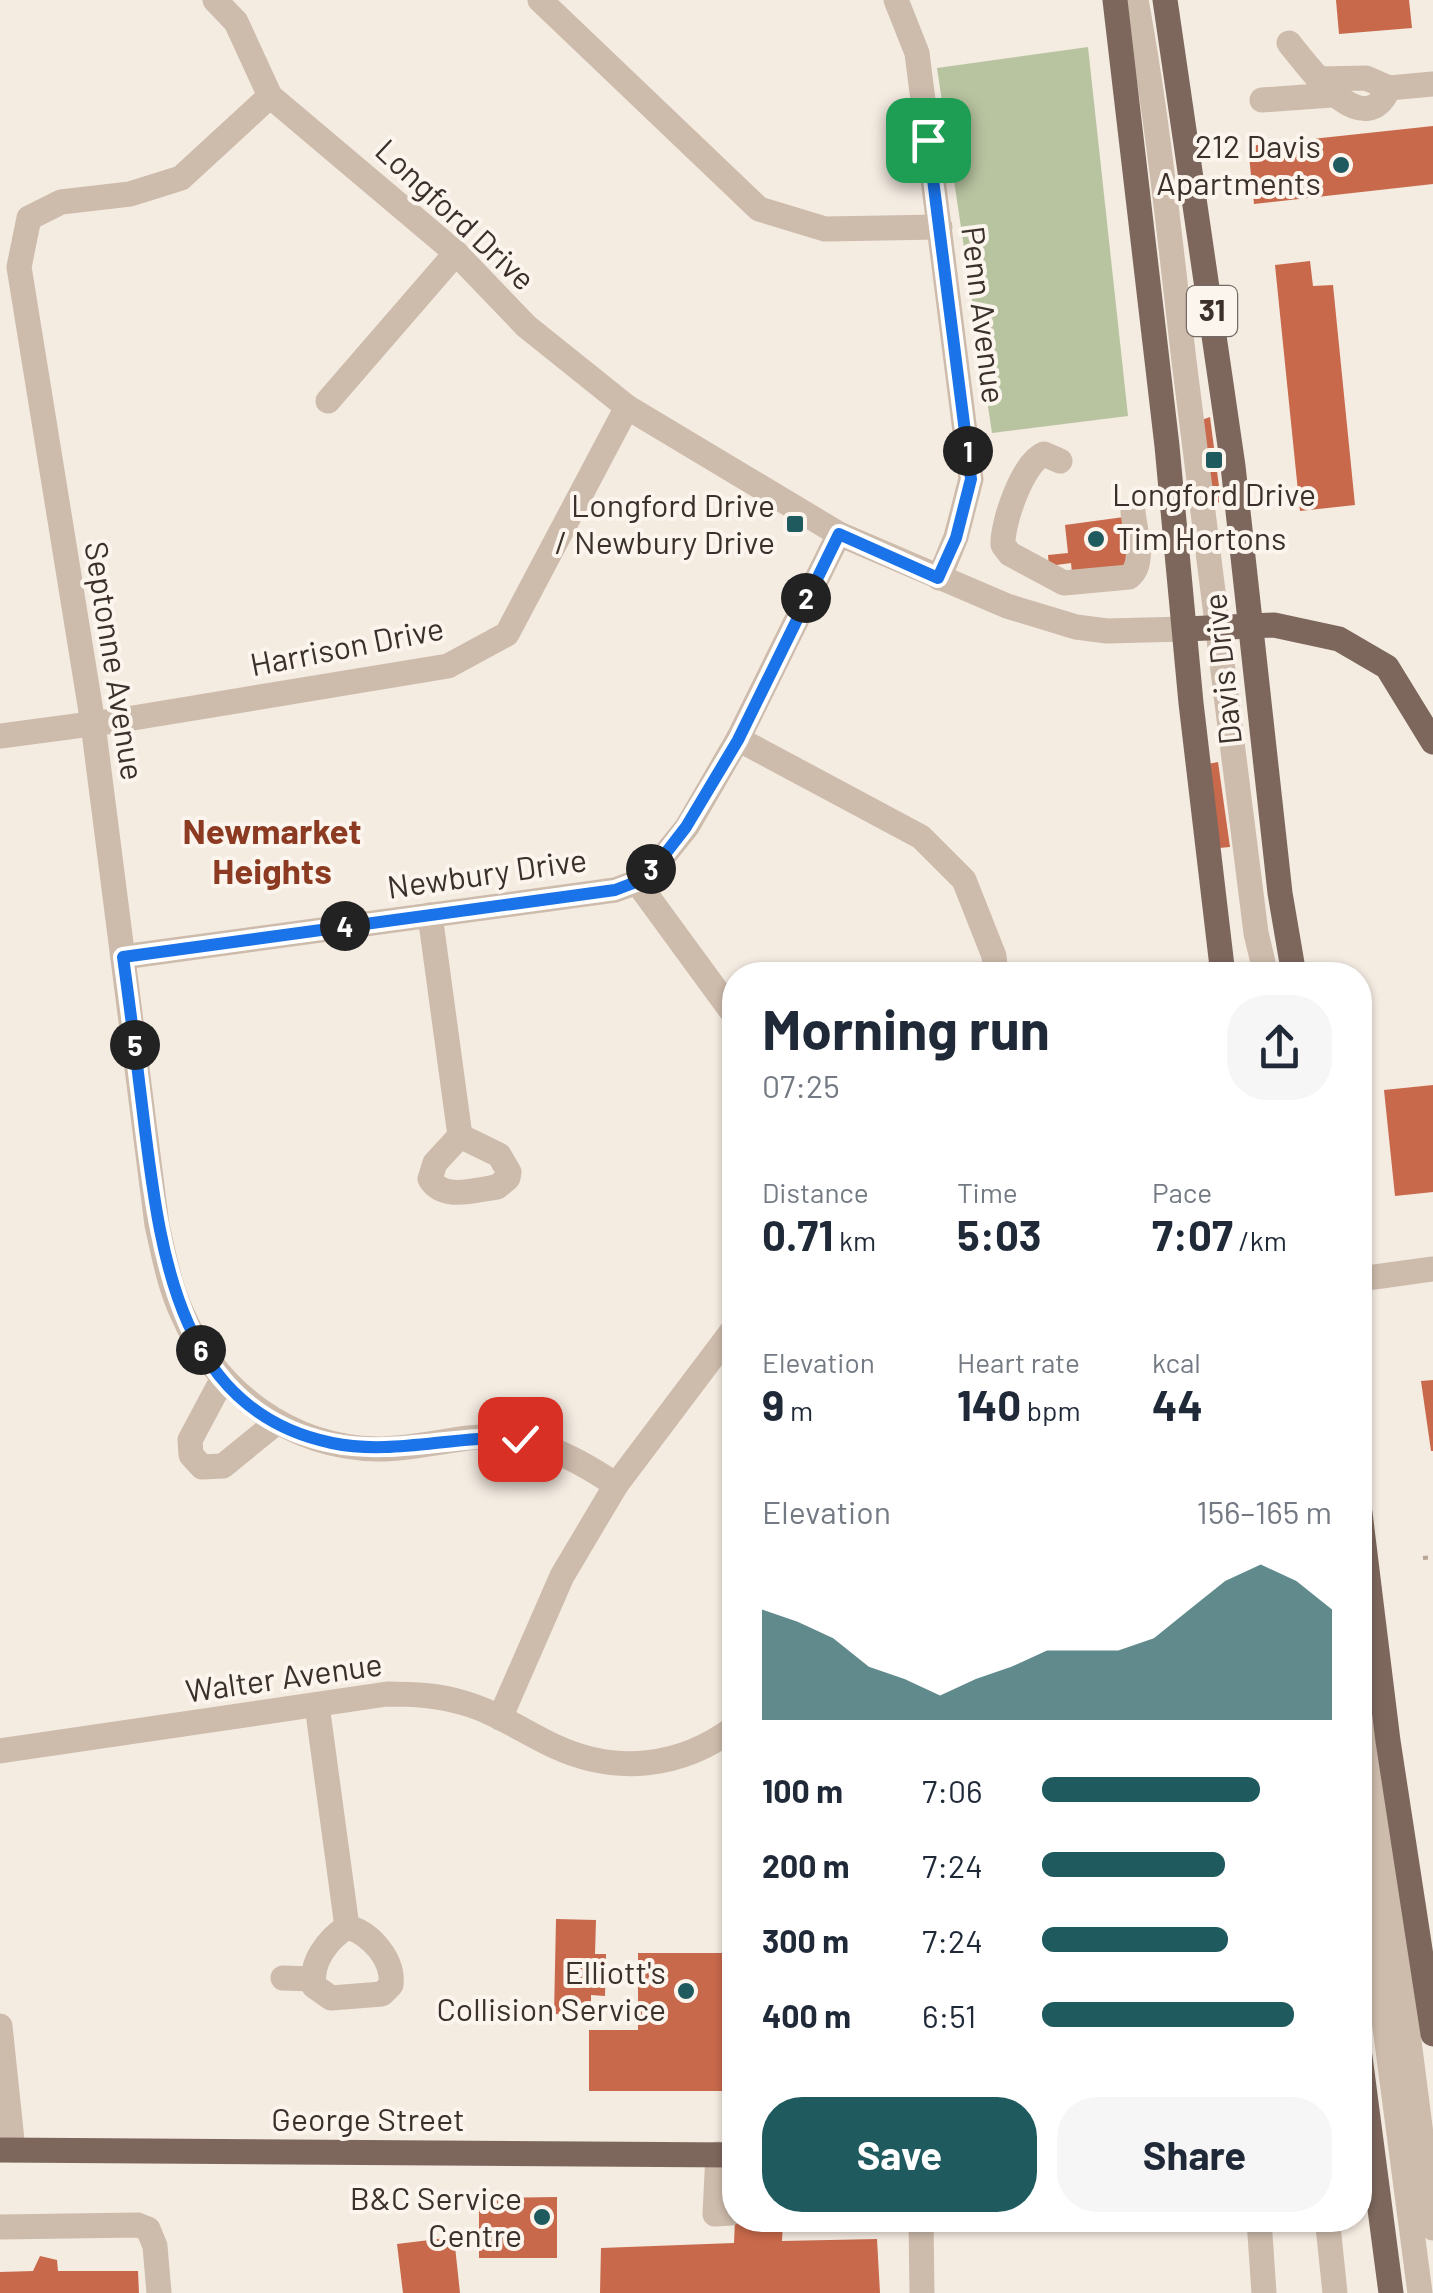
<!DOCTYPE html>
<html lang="en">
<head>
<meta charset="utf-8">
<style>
  body { margin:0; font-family:Barlow,sans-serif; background:#f6f6f7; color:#1f2937; height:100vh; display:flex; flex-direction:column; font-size:38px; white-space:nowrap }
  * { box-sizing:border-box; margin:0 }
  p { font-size:32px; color:#747a83 }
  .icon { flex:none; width:55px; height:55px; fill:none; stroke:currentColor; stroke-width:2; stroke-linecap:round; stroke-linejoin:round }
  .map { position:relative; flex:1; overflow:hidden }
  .details { position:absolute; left:722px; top:962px; width:650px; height:1270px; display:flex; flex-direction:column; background:#fff; border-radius:40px; box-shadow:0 2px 8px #0004 }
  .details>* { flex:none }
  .pin { position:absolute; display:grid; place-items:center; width:85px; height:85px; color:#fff; margin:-42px; border-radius:20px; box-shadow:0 5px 15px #0006 }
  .km { position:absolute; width:50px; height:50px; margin:-25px; border-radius:50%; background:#222; color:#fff; font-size:28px; line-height:50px; text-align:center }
  .round { display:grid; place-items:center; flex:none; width:105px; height:105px; border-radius:40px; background:#f6f6f7 }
  .headline { display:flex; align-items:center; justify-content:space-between; height:170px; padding:0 40px }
  h1 { font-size:55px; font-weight:700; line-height:75px }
  .metrics { display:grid; grid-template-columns:repeat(3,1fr); gap:15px; height:170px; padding:10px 40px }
  .metrics div { display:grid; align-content:center }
  .metrics b { font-size:42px; font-weight:700 }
  .metrics small { font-size:28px; font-weight:400 }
  .metrics p { font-size:28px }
  .chart { height:280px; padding:20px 40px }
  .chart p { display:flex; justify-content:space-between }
  .chart svg { width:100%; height:180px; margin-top:10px; fill:#1f5a5e; opacity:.7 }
  .cta { display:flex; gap:20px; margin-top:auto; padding:20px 40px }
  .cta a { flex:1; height:115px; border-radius:40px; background:#1f5a5e; color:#fff; font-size:40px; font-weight:700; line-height:115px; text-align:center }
  .cta a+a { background:#f6f6f7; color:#1f2937 }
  ul { padding:0 40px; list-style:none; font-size:32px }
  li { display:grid; grid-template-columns:160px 120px 1fr; align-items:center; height:75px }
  li i { height:25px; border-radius:12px; background:#1f5a5e }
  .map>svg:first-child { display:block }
</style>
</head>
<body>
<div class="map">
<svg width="1433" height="2293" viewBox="0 0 1433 2293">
  <rect width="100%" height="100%" fill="#f4ebe1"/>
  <path fill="#b8c4a0" d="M1088,47L1128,416L992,433L937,68Z"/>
  <g fill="#c8694b">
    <path d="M1336,0H1409L1412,28L1339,34Z"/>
    <path d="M1433,126V184L1254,204L1248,146Z"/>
    <path d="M1310,261L1313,286L1333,285L1355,505L1300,511L1275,265Z"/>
    <path d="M1210,417L1221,502L1207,504L1196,422Z"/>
    <path d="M1124,517L1129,566L1072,573L1071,563L1049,566L1048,555L1068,553L1065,525Z"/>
    <path d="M1218,762L1230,847L1219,848L1208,764Z"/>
    <path d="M1433,1085V1192L1395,1196L1384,1090Z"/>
    <path d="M1433,1380V1451H1431L1421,1381Z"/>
    <path d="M556,1919L596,1920L595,1954H606L605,1996L591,1995V2015L554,2014Z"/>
    <path d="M638,1953H735V2091H589V2030H638Z"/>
    <path d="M557,2197V2258H479V2198Z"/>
    <path d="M735,2220H783L782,2241L877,2239L880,2293H600L601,2248L734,2243Z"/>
    <path d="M454,2237L460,2293H403L397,2244Z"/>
    <path d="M40,2256L57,2260L58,2271H138L139,2293H0V2272L33,2271Z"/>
  </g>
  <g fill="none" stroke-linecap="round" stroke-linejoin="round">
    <path stroke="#b9a596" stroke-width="4" stroke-dasharray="5 5" stroke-linecap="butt" d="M1423,1558L1433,1557"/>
    <g stroke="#cdbbac" stroke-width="25">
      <path d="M215,0L236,22L270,96L456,253L526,326L627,407L839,534L1007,606L1076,627L1107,631L1186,629"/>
      <path d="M540,0L759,209L825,229L940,227"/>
      <path d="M896,0L917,53L971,479L956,537L939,578"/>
      <path d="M1136,0C1158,119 1170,241 1184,361C1208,552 1231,743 1256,933L1266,975"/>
      <path d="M1289,43C1307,65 1364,146 1389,88L1433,84"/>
      <path d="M1319,79L1366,78L1389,88"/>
      <path d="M270,96L181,178L130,194L61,202L29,218L19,267L93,724L157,1225C164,1255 169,1285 182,1313C216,1392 289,1447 377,1449C408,1449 437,1442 468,1438C525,1432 570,1454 616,1485"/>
      <path d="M1262,100L1332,95"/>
      <path d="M328,401L456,253"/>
      <path d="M1060,461L1044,454C1023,462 1002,523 1003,545L1010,554L1064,583L1129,577C1146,564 1135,532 1133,512"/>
      <path d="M0,736L121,720L448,666L507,634L627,407"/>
      <path d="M738,739L921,837L964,880L994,956L996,975"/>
      <path d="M637,882L735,1016"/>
      <path d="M430,915L460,1136"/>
      <path d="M123,957L615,890L637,882L662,858L687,827L738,739L839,534"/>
      <path d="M460,1136L499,1155L509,1172L508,1178L497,1187C475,1190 443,1201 430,1179L435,1163Z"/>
      <path d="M1360,1279L1433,1269"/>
      <path d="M222,1380L190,1440L191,1455L202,1467L223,1466L277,1422"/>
      <path d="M1360,1659L1433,2228"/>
      <path d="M317,1705L347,1927"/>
      <path d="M500,1718L562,1576L616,1485L735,1327"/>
      <path d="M0,1751L387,1694C413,1694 438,1695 464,1703C496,1712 524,1732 554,1746C616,1775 681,1768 735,1727"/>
      <path d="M1360,1838L1420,2293"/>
      <path d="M347,1927C371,1933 394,1960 391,1985L382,1994L331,1998L314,1986C310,1962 328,1939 347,1927Z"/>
      <path d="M283,1978L313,1979"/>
      <path d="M0,2026L13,2150"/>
      <path d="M718,2154L715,2214L731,2213"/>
      <path d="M921,2220L922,2293"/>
      <path d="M1259,2220L1264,2293"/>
      <path d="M1321,2220L1328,2226L1335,2293"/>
      <path d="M0,2227L138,2225L148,2229L155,2246L159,2293"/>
    </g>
    <g stroke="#7d675c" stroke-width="25">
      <path d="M1115,0L1167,446L1191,703L1223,975"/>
      <path d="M1165,0L1233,466L1280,893L1294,975"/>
      <path d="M1186,629L1274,625L1339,639L1387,667L1433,742"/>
      <path d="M1360,1513L1388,1741L1433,2034"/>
      <path d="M1360,2057L1391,2293"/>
      <path d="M0,2150L735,2155"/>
    </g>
  </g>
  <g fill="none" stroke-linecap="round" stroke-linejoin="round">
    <defs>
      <path id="route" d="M520,1439C456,1434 395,1456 332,1443C180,1412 161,1256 145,1130C138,1072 131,1014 123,957L615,890L636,882L662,858L686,827L738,740L839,534L938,578L956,538L971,479L928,140"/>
    </defs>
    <use href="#route" stroke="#fff" stroke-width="20"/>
    <use href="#route" stroke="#1a73e8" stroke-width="12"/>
  </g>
  <g fill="#1f5a5e" stroke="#fbf5ee" stroke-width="4">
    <circle cx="1341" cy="165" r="10"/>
    <rect x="1204" y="450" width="20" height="20" rx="5"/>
    <rect x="785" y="514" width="20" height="20" rx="5"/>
    <circle cx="1096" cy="539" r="10"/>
    <circle cx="686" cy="1991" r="10"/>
    <circle cx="542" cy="2217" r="10"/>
  </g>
  <g text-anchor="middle" stroke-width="8" stroke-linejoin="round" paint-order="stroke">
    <rect fill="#fbf5ee" stroke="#756b66" stroke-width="2.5" x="1187" y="286" width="50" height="50" rx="8"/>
    <g font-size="30" font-weight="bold" fill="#3b302b">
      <text x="1212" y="321">31</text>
    </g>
    <g font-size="32" fill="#3b302b" stroke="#fbf5ee" text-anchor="end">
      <text x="1321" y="158">212 Davis<tspan x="1321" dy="37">Apartments</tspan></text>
      <text x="1214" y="506" text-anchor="middle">Longford Drive</text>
      <text x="775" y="517">Longford Drive<tspan x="775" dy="37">/ Newbury Drive</tspan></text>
      <text x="1116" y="550" text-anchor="start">Tim Hortons</text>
      <text x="666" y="1984">Elliott's<tspan x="666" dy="37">Collision Service</tspan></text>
      <text x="522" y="2210">B&amp;C Service<tspan x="522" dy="37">Centre</tspan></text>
    </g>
    <g font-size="32" fill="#3b302b" stroke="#fbf5ee">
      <text transform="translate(455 215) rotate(43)" y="11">Longford Drive</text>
      <text transform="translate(983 315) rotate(83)" y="11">Penn Avenue</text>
      <text transform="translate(347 647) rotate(-11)" y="11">Harrison Drive</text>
      <text transform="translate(114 661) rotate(81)" y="11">Septonne Avenue</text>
      <text transform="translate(1223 669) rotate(-96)" y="11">Davis Drive</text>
      <text transform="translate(487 874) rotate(-8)" y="11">Newbury Drive</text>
      <text transform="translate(284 1678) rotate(-8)" y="11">Walter Avenue</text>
      <text x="368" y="2131">George Street</text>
    </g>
    <g font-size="35" font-weight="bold" fill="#8c3b22" stroke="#fbf5ee">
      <text x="272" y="844">Newmarket<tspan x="272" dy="40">Heights</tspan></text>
    </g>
  </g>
</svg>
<div class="pin" style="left:928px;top:140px;background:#1e9e55"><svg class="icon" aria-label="arrive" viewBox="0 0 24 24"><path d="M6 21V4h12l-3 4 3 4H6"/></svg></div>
<div class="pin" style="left:520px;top:1439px;background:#d93025"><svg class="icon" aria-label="check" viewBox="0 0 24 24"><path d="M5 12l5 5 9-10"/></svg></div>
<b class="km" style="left:968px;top:451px">1</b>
<b class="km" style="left:806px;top:598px">2</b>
<b class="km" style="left:651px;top:869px">3</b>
<b class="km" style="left:345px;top:926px">4</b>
<b class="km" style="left:135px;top:1045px">5</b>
<b class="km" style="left:201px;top:1350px">6</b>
<section class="details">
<div class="headline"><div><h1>Morning run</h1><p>07:25</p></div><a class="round"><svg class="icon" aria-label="share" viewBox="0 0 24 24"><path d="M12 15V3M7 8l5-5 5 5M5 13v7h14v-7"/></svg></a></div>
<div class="metrics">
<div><p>Distance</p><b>0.71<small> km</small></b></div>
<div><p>Time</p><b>5:03</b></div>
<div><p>Pace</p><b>7:07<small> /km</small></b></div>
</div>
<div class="metrics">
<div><p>Elevation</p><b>9<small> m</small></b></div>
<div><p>Heart rate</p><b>140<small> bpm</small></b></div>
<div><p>kcal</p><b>44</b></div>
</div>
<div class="chart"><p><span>Elevation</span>156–165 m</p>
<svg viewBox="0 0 160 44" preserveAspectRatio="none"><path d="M0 44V17L10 20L20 24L30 31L40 34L50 38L60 34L70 31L80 27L90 27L100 27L110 24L120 17L130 10L140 6L150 10L160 17V44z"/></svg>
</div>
<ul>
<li><b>100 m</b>7:06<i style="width:75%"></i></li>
<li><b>200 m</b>7:24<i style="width:63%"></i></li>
<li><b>300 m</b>7:24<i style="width:64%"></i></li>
<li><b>400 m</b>6:51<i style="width:87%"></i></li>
</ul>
<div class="cta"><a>Save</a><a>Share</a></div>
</section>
</div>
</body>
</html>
